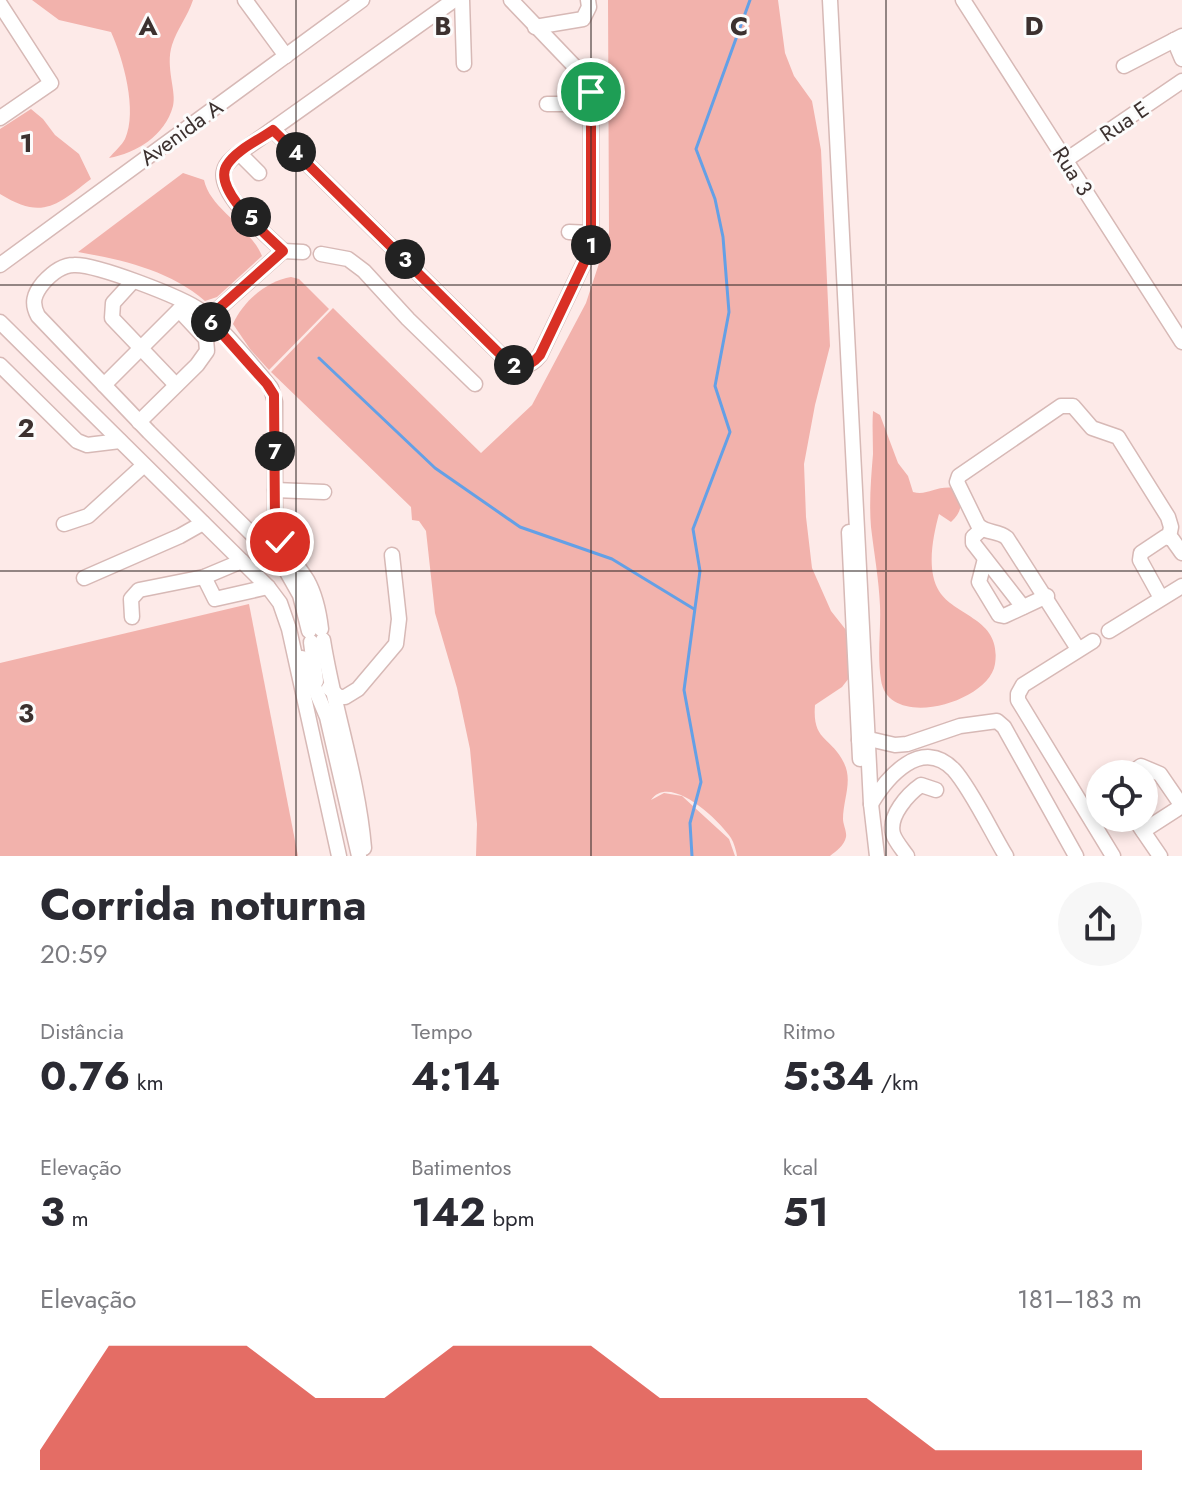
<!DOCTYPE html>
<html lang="pt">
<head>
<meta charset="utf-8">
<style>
  body { margin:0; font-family:Jost,sans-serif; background:#f7f7f7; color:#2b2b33; height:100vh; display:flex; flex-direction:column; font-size:30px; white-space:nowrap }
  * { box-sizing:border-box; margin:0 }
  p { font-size:26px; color:#7c7c81 }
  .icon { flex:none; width:44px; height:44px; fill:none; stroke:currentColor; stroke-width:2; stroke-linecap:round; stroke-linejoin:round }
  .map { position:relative; height:856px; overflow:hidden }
  .panel { display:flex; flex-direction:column; background:#fff; flex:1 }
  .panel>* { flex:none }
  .buttons { position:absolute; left:1086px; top:760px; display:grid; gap:16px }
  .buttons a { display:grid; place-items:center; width:72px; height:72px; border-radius:50%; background:#fff; box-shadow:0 4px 12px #0003; font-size:40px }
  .pin { position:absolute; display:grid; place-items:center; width:68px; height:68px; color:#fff; margin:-34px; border:4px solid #fff; border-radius:50%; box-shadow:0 2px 8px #0007 }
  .km { position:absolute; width:40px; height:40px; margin:-20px; border-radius:50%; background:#222; color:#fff; font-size:22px; line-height:40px; text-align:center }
  .round { display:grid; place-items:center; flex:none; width:84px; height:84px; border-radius:42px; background:#f7f7f7 }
  .head { display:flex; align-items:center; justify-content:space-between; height:136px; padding:0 40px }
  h1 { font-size:44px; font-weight:700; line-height:60px }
  .stats { display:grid; grid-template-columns:repeat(3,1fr); gap:12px; height:136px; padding:8px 40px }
  .stats div { display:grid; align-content:center }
  .stats b { font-size:40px; font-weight:700 }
  .stats small { font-size:22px; font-weight:400 }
  .stats p { font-size:22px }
  .chart { height:224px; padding:16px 40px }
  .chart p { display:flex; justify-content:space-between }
  .chart svg { width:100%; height:144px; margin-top:8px; fill:#d93025; opacity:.7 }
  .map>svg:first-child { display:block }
</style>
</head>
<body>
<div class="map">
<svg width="1182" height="856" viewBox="0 0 1182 856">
  <rect width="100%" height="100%" fill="#fdeae8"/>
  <g fill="#f2b2ac">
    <path d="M32,0H193C188,16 177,29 172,45C165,67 177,92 173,106C165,136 136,153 109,158C114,152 122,145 125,139C138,111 123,58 111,32L59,20Z"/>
    <path d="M608,0H778L785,53L794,76L812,101L821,150L830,346L815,405L804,464L806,517L812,568L831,611L846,630L849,678L842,687L815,705C812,742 831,736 844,763C853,781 843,800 843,819C843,824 847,832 846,837C844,846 836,851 830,856H737C736,850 734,843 731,838C719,820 670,773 651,800L664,793L682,796L729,839L735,856H476L477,824L470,749L457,688L435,613L426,531L419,521L412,520L411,507L271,372L333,308L481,453L532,405L586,303L609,233Z"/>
    <path d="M31,109L43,119L55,135L79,154L91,179C56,206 42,220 0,194V129Z"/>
    <path d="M183,173L204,180C210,209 251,228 262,256L217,297L205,301C169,270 123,260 78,252Z"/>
    <path d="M291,277L299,279L329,309L269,370L250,349L233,324C243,301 267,281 291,277Z"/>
    <path d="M873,411L880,415L898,463L908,476L913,492C928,496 935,485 956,488C963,501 963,511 951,522L939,514C933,536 926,570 939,591C955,617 1002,618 995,664C989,703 888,731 881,680C877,656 881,630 880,606C879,580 874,553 871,527C869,503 871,478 873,454C873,440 872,426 873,411Z"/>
    <path d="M249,604L298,856H0V663Z"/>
  </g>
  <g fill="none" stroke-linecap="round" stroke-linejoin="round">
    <g stroke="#64a0e6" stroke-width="3">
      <path d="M319,358L435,468L520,527L612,559L694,609"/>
      <path d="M692,856L690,823L701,782L684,690L700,571L693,529L730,432L715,386L729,312L723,237L715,199L696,149L750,0"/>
    </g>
    <defs>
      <g id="minor">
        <path d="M245,0L286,56"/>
        <path d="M462,0L464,64"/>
        <path d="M830,0L871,804L877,856"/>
        <path d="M963,0L1182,342"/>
        <path d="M0,4L51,83L0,118"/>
        <path d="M535,27L583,19L589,7L588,0"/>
        <path d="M1174,40L1182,59"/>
        <path d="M1124,66L1182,36"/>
        <path d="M547,104H591"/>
        <path d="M273,130L506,360C519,369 530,368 540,355L591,248V92L588,81L579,71L511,0"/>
        <path d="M239,153L259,173"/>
        <path d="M1066,160L1182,81"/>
        <path d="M569,232L592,233"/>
        <path d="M283,251L303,252"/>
        <path d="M321,254L348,259L364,271L408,319L475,384"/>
        <path d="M0,265L362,0"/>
        <path d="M133,281L113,303L112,318L176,385"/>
        <path d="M208,318L283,251C267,235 218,195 224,171C225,164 231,160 235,156L454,0"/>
        <path d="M0,322L268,587L280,603L289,629L339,856"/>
        <path d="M0,365L77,441L87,445L120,441"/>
        <path d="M104,385L186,303"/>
        <path d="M139,422L197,365L207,351L206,339L179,310"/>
        <path d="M275,490L324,492"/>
        <path d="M64,524L88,516L144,465"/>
        <path d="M982,529L973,537V543L1023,607"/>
        <path d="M849,532L860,759"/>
        <path d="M985,559L979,582L999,615L1004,616L1047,596"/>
        <path d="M204,577L215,599L268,587"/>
        <path d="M84,578L180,536L203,523"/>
        <path d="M1161,598L1140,560L1141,553L1165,537L1172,539L1182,553"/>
        <path d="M132,617L131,599L139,590L204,577L242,561"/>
        <path d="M309,631L300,595L283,565L149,432L38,316C31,303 34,294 43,283C51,274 61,265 74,265C96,264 182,297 201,311C222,328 254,367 271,388L275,402V524C280,547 295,561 307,580C316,596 319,612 321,629"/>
        <path d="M1109,631L1182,586"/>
        <path d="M323,640C334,710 358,777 364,848"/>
        <path d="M1093,641L1023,685L1018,694V700L1113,856"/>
        <path d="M311,642L316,681"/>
        <path d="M1078,649L1007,538C998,530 986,534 978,525L957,482L959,476L1061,406H1073L1092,428L1118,437L1121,442L1168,517L1171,527L1169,537"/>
        <path d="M302,658L327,717L359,856"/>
        <path d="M329,688L339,697H345L358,689L396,644L399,619L392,555"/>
        <path d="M859,740L869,739L895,745L907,744L960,726L997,721L1004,727L1076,856"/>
        <path d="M1130,774L1141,766L1160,774L1182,806"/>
        <path d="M871,804C887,777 922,736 954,770C971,789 992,833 1006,856"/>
        <path d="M1134,818L1160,856"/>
        <path d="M1143,831L1182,806"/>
        <path d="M907,856C903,850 895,841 893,834C888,816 908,794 921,785L936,790"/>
      </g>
    </defs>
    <use href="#minor" stroke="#d7b9b6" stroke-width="17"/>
    <use href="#minor" stroke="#fff" stroke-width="14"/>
  </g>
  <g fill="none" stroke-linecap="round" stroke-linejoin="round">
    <defs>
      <path id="route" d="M280,542L275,524L274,395L267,384L208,318L283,251C267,235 211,189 227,165C236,150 259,140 273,130L506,360C519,369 530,367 540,355L591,248V92"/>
    </defs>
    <use href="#route" stroke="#fff" stroke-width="16"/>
    <use href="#route" stroke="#d93025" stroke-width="10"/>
  </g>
  <path fill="none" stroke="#3c312f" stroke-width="2" stroke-opacity="0.55" d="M296,0V856M591,0V856M886,0V856M0,285H1182M0,571H1182"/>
  <g text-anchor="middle" stroke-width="6" stroke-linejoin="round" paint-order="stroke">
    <g font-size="22" fill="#3c312f" stroke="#fcfcfc">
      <text transform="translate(1124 121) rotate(-34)" y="8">Rua E</text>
      <text transform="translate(181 132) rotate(-36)" y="8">Avenida A</text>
      <text transform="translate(1073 171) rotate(57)" y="8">Rua 3</text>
    </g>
  </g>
  <g font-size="26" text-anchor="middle" font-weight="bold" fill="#3c312f" stroke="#fcfcfc" stroke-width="6" stroke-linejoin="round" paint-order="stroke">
    <text x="148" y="35">A</text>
    <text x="443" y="35">B</text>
    <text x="739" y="35">C</text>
    <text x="1034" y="35">D</text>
    <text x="26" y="152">1</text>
    <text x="26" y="437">2</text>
    <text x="26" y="722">3</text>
  </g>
</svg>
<div class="buttons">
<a><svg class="icon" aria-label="locate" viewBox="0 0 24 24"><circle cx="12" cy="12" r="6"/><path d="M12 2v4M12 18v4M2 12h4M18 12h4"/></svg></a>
</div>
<div class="pin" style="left:591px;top:92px;background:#1e9e55"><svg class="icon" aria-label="arrive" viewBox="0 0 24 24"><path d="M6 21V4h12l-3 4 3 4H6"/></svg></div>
<div class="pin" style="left:280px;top:542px;background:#d93025"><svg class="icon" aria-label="check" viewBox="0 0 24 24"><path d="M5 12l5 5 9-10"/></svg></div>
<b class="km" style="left:591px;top:245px">1</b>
<b class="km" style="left:514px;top:365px">2</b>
<b class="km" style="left:405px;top:259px">3</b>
<b class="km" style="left:296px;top:152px">4</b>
<b class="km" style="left:251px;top:217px">5</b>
<b class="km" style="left:211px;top:322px">6</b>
<b class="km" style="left:275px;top:451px">7</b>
</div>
<section class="panel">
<div class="head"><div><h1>Corrida noturna</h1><p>20:59</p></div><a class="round"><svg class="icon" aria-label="share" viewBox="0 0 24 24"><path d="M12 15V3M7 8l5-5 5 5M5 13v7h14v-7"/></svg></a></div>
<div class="stats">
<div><p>Distância</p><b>0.76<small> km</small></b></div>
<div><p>Tempo</p><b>4:14</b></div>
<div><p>Ritmo</p><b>5:34<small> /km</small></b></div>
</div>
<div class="stats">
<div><p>Elevação</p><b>3<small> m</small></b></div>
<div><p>Batimentos</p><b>142<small> bpm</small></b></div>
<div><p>kcal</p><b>51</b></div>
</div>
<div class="chart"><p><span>Elevação</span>181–183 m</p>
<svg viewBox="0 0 160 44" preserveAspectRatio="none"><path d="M0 44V38L10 6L20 6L30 6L40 22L50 22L60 6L70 6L80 6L90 22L100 22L110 22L120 22L130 38L140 38L150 38L160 38V44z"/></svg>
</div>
</section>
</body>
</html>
